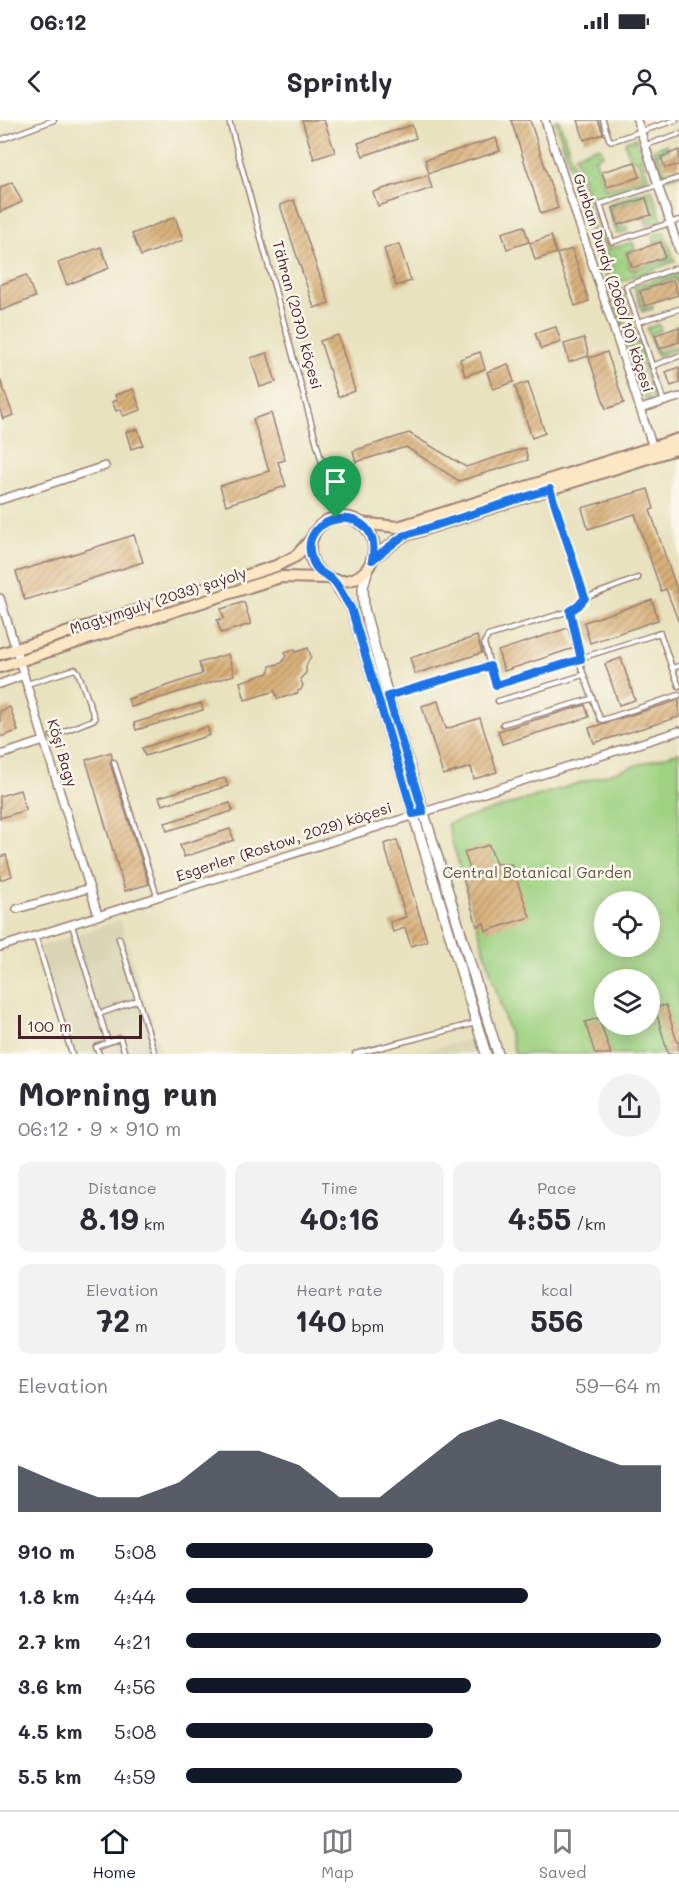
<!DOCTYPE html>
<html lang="en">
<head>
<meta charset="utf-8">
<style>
  body { margin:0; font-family:Mali,sans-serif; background:#f2f2f3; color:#2b2b33; height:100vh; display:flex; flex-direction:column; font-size:22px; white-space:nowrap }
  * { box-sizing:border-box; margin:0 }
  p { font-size:20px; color:#7c7c81 }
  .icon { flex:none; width:33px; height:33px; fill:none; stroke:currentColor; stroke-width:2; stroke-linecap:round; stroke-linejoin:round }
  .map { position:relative; height:934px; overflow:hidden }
  .sheet { display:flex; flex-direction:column; background:#fff; flex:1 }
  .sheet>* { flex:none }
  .controls { position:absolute; left:594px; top:771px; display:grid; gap:12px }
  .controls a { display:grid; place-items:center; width:66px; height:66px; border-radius:50%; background:#fff; box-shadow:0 3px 15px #0003; font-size:30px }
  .scale { position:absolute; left:18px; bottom:15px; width:124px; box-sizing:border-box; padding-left:6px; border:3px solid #4a1f2b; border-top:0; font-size:16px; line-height:21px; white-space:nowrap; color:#4a1f2b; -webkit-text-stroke:4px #fbf7ec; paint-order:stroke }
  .pin { position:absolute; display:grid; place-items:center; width:51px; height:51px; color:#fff; margin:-62px -26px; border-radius:50% 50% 50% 0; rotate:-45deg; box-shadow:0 0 6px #0007 }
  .pin .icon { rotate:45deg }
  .round { display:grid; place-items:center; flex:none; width:63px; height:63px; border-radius:32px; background:#f2f2f3 }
  .headline { display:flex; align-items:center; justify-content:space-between; height:102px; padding:0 18px }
  h1 { font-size:33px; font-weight:700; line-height:45px }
  .figures { display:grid; grid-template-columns:repeat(3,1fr); gap:9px; height:102px; padding:6px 18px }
  .figures div { display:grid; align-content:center; border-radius:12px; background:#f2f2f3; text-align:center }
  .figures b { font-size:30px; font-weight:700 }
  .figures small { font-size:16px; font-weight:400 }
  .figures p { font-size:16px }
  .chart { height:168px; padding:12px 18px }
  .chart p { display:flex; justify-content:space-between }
  .chart svg { width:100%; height:108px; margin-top:6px; fill:#111827; opacity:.7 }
  ul { padding:0 18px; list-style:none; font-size:20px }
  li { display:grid; grid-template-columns:96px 72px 1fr; align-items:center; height:45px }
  li i { height:15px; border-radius:8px; background:#111827 }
  .status { display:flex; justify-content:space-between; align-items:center; height:42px; padding:0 30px; background:#fff; direction:ltr }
  .status svg { height:16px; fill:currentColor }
  header { display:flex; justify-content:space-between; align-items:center; height:78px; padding:0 18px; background:#fff; font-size:27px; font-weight:700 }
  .menu { display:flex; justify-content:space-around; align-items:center; height:84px; border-top:2px solid #e1e1e2; background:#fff; font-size:16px; color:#7c7c81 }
  .menu a { display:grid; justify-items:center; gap:3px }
  .menu .selected { color:#111827 }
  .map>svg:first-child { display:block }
</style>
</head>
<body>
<div class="status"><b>06:12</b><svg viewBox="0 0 49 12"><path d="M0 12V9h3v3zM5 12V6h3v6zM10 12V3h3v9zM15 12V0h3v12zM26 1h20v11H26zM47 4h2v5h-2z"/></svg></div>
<header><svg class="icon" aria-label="back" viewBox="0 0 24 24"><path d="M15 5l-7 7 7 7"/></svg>Sprintly<svg class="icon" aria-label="person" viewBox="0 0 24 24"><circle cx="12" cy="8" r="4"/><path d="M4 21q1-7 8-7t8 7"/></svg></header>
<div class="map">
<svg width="679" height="934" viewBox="0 0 679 934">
  <defs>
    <pattern id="grass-dots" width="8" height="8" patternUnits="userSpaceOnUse" patternTransform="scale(1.5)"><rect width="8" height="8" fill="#9fd282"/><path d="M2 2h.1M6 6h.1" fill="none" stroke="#8ab470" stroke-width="1.8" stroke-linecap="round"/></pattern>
    <pattern id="building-hatch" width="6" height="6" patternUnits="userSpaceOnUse" patternTransform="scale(1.5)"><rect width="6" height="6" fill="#d8b079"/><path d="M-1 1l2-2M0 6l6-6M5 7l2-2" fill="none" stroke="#b18f63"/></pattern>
  </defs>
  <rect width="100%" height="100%" fill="#fbf7ec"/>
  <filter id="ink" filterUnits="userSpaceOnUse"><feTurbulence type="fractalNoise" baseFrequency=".0167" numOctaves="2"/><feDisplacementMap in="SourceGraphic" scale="12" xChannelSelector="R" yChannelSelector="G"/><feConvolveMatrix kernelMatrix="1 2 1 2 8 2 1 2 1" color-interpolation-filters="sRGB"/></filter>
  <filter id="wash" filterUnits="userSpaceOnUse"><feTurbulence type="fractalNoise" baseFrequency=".008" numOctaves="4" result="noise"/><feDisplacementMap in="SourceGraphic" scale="24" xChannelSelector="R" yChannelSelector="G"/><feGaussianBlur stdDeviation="1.35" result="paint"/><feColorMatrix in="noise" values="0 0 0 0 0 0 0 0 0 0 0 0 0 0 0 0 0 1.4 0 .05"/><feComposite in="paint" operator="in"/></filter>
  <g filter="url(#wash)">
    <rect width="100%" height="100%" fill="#e9e2bf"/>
    <g fill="#d9d5b5">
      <path d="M120,800L162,934H68L39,827Z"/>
      <path d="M470,919L475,934H409Z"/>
    </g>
    <g fill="url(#grass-dots)" stroke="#747856" stroke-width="1.5">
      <path d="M555,0H559L650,281L645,279Z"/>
      <path d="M636,18L650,63L590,83L575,35L597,27L601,28L603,35L595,38L606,70L643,58L638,40L630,39L625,23L626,21Z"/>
      <path d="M667,24L669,30L658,34L664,52L679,48V55L663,59L653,30Z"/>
      <path d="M652,69L662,100L647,105L645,100L655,96L648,76L611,88L617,108L626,106L628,111L617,114L607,84Z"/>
      <path d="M595,86L609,129L633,122L635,129L626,132L631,150L668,139L663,120L654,123L652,116L664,112L675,141L620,162L657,276L653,278L592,87Z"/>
      <path d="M679,152V171L675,158L638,170L644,188L653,186V189L642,192L634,166Z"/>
      <path d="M659,204L661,210L651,214L657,232L679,225V229L657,236L647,208Z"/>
    </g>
    <path fill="#9fd282" stroke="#747856" stroke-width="1.5" fill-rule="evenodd" d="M679,632V934H515L447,704ZM604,782H650V826H604ZM604,860H650V904H604Z"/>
    <g id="blocks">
      <g fill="url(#building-hatch)">
        <path d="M302,0H324L335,32L314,39Z"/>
        <path d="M511,0H530L558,88L541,94Z"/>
        <path d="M578,0H598L603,14L584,20Z"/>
        <path d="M412,5L416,18L363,36L358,23Z"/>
        <path d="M496,18L500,31L429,53L425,40Z"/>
        <path d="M679,30V45L665,48L661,37Z"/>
        <path d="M635,42L640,57L607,67L602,52Z"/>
        <path d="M428,55L432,68L378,86L373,72Z"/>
        <path d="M12,62L22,82L0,92V68Z"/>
        <path d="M646,78L651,95L618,105L613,88Z"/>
        <path d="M294,80L329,183L314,188L280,85Z"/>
        <path d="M175,97L183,120L141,136L132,114Z"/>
        <path d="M524,106L529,122L507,129L502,113Z"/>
        <path d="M551,116L556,133L535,140L530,123Z"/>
        <path d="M661,122L665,137L632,148L628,133Z"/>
        <path d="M399,124L411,161L396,166L384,129Z"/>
        <path d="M101,127L109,148L67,165L58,143Z"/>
        <path d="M572,129L589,181L575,186L557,134Z"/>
        <path d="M26,155L35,177L0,191V165Z"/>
        <path d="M673,160L678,175L645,186L640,171Z"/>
        <path d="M556,207L561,222L541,229L535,213Z"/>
        <path d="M679,207V222L659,229L655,215Z"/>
        <path d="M338,215L355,271L338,277L320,221Z"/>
        <path d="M584,218L589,236L569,242L564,224Z"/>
        <path d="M480,232L485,249L465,256L460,239Z"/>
        <path d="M607,232L624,283L606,289L589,238Z"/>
        <path d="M267,233L276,262L260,267L251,238Z"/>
        <path d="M508,244L514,262L493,269L487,252Z"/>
        <path d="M679,247V263L671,266L666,252Z"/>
        <path d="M0,259L13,295L3,299L0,290Z"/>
        <path d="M528,262L545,313L532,318L515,266Z"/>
        <path d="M133,269L141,290L123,296L121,289L116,291L112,282L117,280L115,275Z"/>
        <path d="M271,293L285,340L278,342L286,366L226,385L220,366L269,351L253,299Z"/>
        <path d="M138,309L143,325L131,329L126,312Z"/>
        <path d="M409,313L466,347L525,328L528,340L459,361L406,327L356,342L353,331Z"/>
        <path d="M648,369L654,389L650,390L679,476V503L666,469L661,471L635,394L588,409L582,388Z"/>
        <path d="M134,415L143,442L25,480L16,452Z"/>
        <path d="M652,480L658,500L590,523L584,502Z"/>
        <path d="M244,482L251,504L221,513L217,500L224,498L221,489Z"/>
        <path d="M568,508L574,528L504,551L498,531Z"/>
        <path d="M477,516L482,533L415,554L410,538Z"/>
        <path d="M308,528L311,536L306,546V553L300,559L303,565L301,570L298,571V573L278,579L275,571L245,580L240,562L269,553L270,546L282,543L286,536L285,532L295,529L296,532Z"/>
        <path d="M228,534L234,555L131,587L128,579L202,554L199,543Z"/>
        <path d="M621,538L635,580L619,585L605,544Z"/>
        <path d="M679,580V597L594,623L589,608Z"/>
        <path d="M438,581L446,609L480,598L497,652L474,659L471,647L443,655L422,586Z"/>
        <path d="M201,583L203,590L136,610L134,603Z"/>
        <path d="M585,585L589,597L502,624L498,611Z"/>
        <path d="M10,587L18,611L0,617V591Z"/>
        <path d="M207,607L210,615L145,636L142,628Z"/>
        <path d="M111,632L112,638L110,643L149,764L125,771L86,640Z"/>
        <path d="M225,658L228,666L162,685L159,677Z"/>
        <path d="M20,670L26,690L0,698V676Z"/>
        <path d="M230,683L233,691L167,711L165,703Z"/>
        <path d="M230,709L234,720L184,737L180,725Z"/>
        <path d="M397,720L427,821L411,826L405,808L393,812L390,802L406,797L384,724Z"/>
        <path d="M489,725L496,744H511L530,797L486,811L484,803L477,806L463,758L472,755L464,732Z"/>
        <path d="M6,735L12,756L0,760V737Z"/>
        <path d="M666,885L677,922H679V934H668L655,888Z"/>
        <path d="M599,898L611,934H595L585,902Z"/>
      </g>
    </g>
  </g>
  <g filter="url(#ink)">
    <use href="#blocks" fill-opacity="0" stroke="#9a8075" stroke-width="1.5"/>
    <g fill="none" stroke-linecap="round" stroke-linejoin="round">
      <defs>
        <g id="service">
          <path d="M229,0L337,398"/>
          <path d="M603,0L609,19L612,21L676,0"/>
          <path d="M0,20L54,0"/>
          <path d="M646,25L679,14"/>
          <path d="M679,58L600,84L612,122L679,100"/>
          <path d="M638,202L679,189"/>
          <path d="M652,246L679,236"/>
          <path d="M664,282L626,166L679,147"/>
          <path d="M551,370L585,478L578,486L570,491L581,539V547L600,599L602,600L679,575"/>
          <path d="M585,478L638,458"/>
          <path d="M490,546L484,523L488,516L570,491"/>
          <path d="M672,548L679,566"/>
          <path d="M27,564L75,549L78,552L95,599L52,616"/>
          <path d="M389,575L490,546L496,565L660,513L672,548L679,546"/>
          <path d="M498,581L583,555"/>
          <path d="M503,604L591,579"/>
          <path d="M114,642L157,776"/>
          <path d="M72,805L108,922"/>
          <path d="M35,815L72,934"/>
          <path d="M119,818L155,934"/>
          <path d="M99,894L138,880"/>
          <path d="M99,934L96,927L120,918L125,934"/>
          <path d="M355,934L476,903"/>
        </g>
        <g id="minor">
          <path d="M545,0L654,331"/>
          <path d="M637,0L679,130"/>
          <path d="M640,289L679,277"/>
          <path d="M0,380L105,346"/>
          <path d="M0,478L98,795"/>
          <path d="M0,564L24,555"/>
          <path d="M0,635L44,621"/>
          <path d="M17,789L90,768"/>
          <path d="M0,827L679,611"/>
        </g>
        <g id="tertiary">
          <path d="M368,448L363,467L364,489L388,576L498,934"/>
          <path d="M332,460L351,488L486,934"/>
        </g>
        <g id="secondary">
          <circle cx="342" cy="429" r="32"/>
          <path d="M359,403L398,407L679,319"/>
          <path d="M372,439L403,416L679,328"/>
          <path d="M0,534L276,446L296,436L313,417"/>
          <path d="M0,547L280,457L327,458"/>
        </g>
      </defs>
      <use href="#service" stroke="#9a8075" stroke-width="7"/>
      <use href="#minor" stroke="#9a8075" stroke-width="10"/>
      <use href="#tertiary" stroke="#9a8075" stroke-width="12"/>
      <use href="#secondary" stroke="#9a8075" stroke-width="14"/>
      <use href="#service" stroke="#fff" stroke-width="4"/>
      <use href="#minor" stroke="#fff" stroke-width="7"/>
      <use href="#tertiary" stroke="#fff" stroke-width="9"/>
      <use href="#secondary" stroke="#fce6c4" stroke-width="10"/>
    </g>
  </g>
  <g fill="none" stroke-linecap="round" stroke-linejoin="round" filter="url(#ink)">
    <defs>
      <path id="route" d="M550,369L585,478L578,486L570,491L581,539L496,565L490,546L388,576L423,692L413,694L351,488C345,480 340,467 333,460C325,454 317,452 313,442C291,391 386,379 372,440L403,416Z"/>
    </defs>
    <use href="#route" stroke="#fff" stroke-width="12"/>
    <use href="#route" stroke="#1a73e8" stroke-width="8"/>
  </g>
  <g text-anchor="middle" stroke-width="5" stroke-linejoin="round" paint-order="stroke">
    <g font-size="15" fill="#4a1f2b" stroke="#fbf7ec">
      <text transform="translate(613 163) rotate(72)" y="5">Gurban Durdy (2060/10) köçesi</text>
      <text transform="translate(297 195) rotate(75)" y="5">Tähran (2070) köçesi</text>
      <text transform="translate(158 481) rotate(-18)" y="5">Magtymguly (2033) şaýoly</text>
      <text transform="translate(62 633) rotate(73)" y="5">Köşi Bagy</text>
      <text transform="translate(284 722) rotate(-18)" y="5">Esgerler (Rostow, 2029) köçesi</text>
    </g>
    <g font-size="15" fill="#645545" stroke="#fbf7ec">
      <text x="537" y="758">Central Botanical Garden</text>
    </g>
  </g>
</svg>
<div class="controls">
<a><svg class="icon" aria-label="locate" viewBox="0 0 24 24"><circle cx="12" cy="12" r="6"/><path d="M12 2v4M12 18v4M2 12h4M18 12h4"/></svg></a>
<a><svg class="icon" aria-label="layers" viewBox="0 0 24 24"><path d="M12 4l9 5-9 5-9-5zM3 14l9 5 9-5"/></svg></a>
</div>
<div class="scale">100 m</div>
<div class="pin" style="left:336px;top:398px;background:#1e9e55"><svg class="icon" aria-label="arrive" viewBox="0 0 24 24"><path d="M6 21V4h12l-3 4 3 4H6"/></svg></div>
</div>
<section class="sheet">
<div class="headline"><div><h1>Morning run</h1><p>06:12 · 9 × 910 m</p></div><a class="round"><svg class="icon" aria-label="share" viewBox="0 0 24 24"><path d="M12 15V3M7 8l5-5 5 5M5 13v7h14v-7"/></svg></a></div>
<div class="figures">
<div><p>Distance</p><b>8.19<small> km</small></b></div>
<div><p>Time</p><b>40:16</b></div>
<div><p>Pace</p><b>4:55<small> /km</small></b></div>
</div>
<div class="figures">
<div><p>Elevation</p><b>72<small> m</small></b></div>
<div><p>Heart rate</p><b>140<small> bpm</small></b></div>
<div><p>kcal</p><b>556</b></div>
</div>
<div class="chart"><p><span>Elevation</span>59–64 m</p>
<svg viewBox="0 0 160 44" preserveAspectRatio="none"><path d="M0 44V25L10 32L20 38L30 38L40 32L50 19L60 19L70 25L80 38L90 38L100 25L110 12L120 6L130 12L140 19L150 25L160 25V44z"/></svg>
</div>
<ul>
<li><b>910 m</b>5:08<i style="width:52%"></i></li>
<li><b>1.8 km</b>4:44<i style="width:72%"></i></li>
<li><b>2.7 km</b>4:21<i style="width:100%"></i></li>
<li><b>3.6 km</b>4:56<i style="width:60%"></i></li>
<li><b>4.5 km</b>5:08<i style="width:52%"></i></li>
<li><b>5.5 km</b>4:59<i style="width:58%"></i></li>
</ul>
</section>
<nav class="menu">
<a class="selected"><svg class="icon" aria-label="home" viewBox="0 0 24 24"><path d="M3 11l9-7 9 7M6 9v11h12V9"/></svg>Home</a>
<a><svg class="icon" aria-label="map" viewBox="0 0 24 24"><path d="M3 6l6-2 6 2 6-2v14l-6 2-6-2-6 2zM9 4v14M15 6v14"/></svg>Map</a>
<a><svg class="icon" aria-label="saved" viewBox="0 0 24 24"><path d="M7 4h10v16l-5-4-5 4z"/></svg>Saved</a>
</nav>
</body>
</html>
